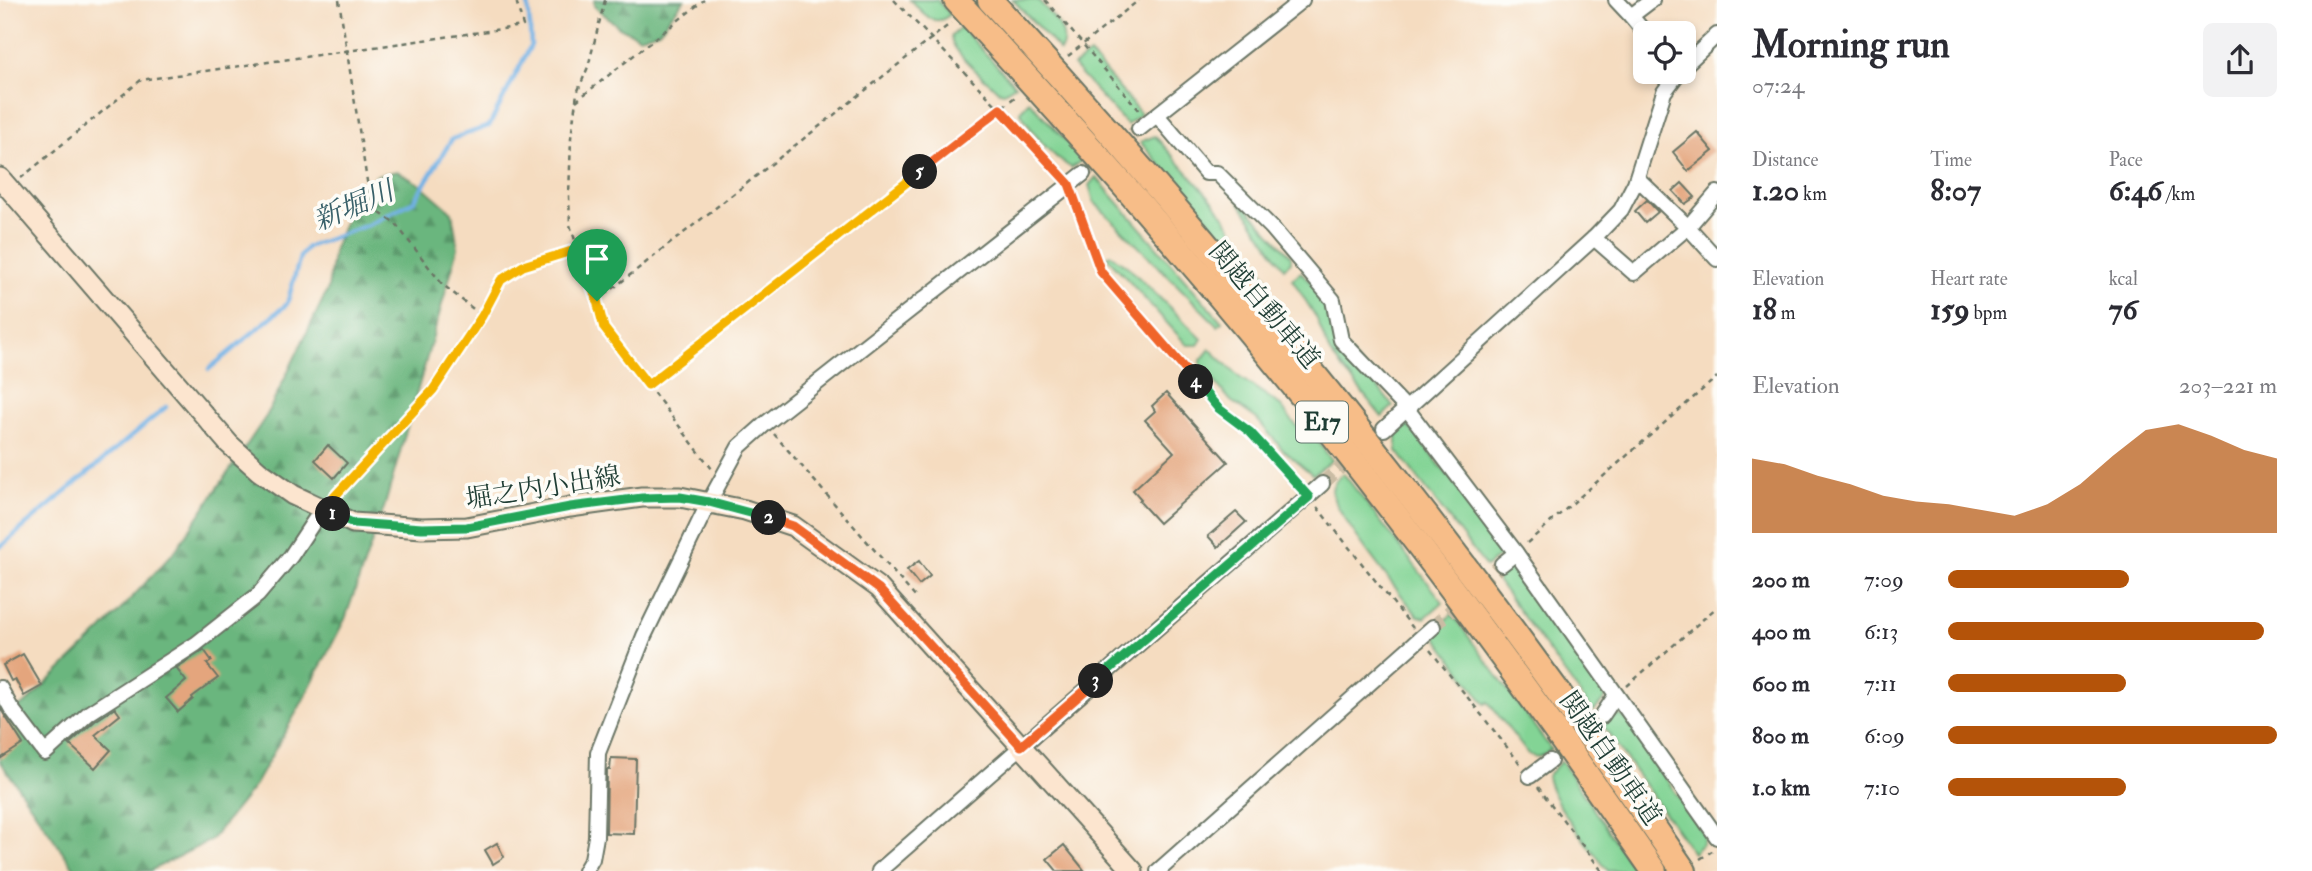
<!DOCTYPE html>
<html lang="en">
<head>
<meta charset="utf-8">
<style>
  body { margin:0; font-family:"IM FELL Double Pica","Noto Serif JP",serif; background:#f2f2f3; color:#2b2b33; height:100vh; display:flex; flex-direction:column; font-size:26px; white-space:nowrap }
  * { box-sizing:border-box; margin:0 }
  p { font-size:23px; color:#7c7c81 }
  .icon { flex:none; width:38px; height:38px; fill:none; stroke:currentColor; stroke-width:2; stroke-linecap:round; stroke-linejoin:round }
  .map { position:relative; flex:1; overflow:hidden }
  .panel { display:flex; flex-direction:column; background:#fff; width:595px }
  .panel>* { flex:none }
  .buttons { position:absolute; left:1633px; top:21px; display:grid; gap:14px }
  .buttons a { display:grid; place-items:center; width:63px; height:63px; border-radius:10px; background:#fff; box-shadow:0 4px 10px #0003; font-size:35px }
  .pin { position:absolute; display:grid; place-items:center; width:60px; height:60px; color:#fff; margin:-72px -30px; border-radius:50% 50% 50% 0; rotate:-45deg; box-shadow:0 0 7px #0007 }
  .pin .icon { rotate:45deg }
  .km { position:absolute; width:35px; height:35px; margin:-18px; border-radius:50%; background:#222; color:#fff; font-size:19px; line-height:35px; text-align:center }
  .round { display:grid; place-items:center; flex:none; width:74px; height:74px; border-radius:10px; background:#f2f2f3 }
  .overview { display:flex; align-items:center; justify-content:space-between; height:119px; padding:0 35px }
  h1 { font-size:38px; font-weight:700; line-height:52px }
  .stats { display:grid; grid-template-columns:repeat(3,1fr); gap:10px; height:119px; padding:7px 35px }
  .stats div { display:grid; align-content:center }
  .stats b { font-size:30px; font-weight:700 }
  .stats small { font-size:19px; font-weight:400 }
  .stats p { font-size:19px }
  .chart { height:196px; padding:14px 35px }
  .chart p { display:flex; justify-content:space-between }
  .chart svg { width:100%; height:126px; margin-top:7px; fill:#b45309; opacity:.7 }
  ul { padding:0 35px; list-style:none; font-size:23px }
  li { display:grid; grid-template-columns:112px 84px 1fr; align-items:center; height:52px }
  li i { height:18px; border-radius:9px; background:#b45309 }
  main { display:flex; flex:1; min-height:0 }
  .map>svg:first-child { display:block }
</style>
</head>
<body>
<main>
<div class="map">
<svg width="1717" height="871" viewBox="0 0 1717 871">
  <defs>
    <pattern id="forest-firs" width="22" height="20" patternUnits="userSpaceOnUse" patternTransform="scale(1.75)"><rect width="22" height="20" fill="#6ab67e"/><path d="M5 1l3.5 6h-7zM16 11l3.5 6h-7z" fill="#579568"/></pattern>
  </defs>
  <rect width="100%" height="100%" fill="#fdfcf7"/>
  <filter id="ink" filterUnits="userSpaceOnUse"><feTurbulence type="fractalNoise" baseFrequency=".0143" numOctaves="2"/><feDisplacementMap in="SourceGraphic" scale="14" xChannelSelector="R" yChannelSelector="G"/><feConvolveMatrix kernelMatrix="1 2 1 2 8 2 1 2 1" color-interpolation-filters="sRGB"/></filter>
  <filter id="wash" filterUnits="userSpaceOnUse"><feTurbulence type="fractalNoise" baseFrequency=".00686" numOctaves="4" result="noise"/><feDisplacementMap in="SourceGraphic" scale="28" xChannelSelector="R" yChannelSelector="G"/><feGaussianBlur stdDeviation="1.57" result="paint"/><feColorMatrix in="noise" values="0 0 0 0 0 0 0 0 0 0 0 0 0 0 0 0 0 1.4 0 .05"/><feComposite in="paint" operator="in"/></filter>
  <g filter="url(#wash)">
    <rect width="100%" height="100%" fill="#f5dcc0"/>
    <g fill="#83d495" stroke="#518864" stroke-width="2">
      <path d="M910,0H937L950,14C934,30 923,12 910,0Z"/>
      <path d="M1013,0H1038C1050,14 1072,32 1060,51Z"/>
      <path d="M961,27L1015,85L1004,92L998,91C986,79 952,53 951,37Z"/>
      <path d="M1090,54L1141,114L1127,125L1073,66Z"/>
      <path d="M1029,101L1083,159L1072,168C1051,157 1031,131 1020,111Z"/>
      <path d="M1155,136L1214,202L1269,281L1265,285L1140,142Z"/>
      <path d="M1096,177L1222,322L1218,326L1094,202L1089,185Z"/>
      <path d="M1232,191L1291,256V262L1284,268Z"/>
      <path d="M1110,254L1128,267L1202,339L1198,345H1187L1107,257Z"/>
      <path d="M1301,272L1324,295L1340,341L1393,406L1382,417L1330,353L1316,317L1292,279Z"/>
      <path d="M1210,349L1239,377L1279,404L1298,428H1307L1332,460L1313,475L1282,449L1257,419L1231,401L1201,366V360Z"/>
      <path d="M1402,424H1407L1507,550L1486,567L1397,451V437L1393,431Z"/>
      <path d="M1343,473L1443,602L1425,618L1418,616C1402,596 1332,511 1332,491C1332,483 1338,478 1343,473Z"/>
      <path d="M1517,564L1605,687V699L1593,712L1496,579L1511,565Z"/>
      <path d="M1452,614L1551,749C1543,755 1538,760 1528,754L1488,702L1485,704L1441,644L1436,636L1437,628Z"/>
      <path d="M1620,715L1625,718L1705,836L1702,844L1693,853L1603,726L1611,718Z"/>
      <path d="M1561,761L1635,871H1608C1591,848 1551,803 1547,776Z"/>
    </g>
    <g fill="url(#forest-firs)" stroke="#447a59" stroke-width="2">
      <path d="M594,0H684L659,31L639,37L619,27L594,6Z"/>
      <path d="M397,171L421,185L452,212L458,248L385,505L345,619L301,704L253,788L211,840L150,871H76L0,761V719L27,702L103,629L175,551L267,415L328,289L334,248L356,197L376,176Z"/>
    </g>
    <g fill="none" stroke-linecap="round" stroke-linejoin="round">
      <g stroke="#71b1e5" stroke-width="4.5">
        <path d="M209,369L287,304L300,257L307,247L368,225L414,201L452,139L489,126L531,45L528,0"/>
        <path d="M0,547L166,407"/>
      </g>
    </g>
    <g id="blocks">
      <g fill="#e4a57d">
        <path d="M1697,132L1713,151L1688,171L1673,152Z"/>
        <path d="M1682,183L1695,197L1685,204L1673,191Z"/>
        <path d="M1647,200L1658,212L1645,223L1635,211Z"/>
        <path d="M1166,393L1228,462L1159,523L1139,501L1141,499L1133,490L1174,452L1145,420L1155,411L1152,406Z"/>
        <path d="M328,445L347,463L334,478L315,460Z"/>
        <path d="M1236,512L1246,522L1218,547L1208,536Z"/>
        <path d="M919,561L930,576L919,585L907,570Z"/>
        <path d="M204,650L212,661L207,664L218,678L192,697L193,699L178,712L166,698L186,681L176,668Z"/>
        <path d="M23,654L42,686L24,696L15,679L11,681L3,665Z"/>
        <path d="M0,708L23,744L0,759Z"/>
        <path d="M115,708L120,715L95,735L111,750L95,768L69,744L95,721Z"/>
        <path d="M611,758L636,759L634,834L606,833L607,770H610Z"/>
        <path d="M497,843L504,857L493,864L485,850Z"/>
        <path d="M1064,845L1085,871H1057L1047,859Z"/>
      </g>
    </g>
  </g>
  <g filter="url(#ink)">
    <use href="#blocks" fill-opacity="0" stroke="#6a7565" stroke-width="2"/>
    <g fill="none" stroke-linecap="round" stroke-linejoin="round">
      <g stroke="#cabca4" stroke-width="14" stroke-dasharray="14 7" stroke-linecap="butt">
        <path d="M1083,174L1139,129"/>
        <path d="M1322,484L1355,454"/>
        <path d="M1433,627L1502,564"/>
      </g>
      <defs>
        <g id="minor">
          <path d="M1616,0L1631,16"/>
          <path d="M1645,33L1631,16L1652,0"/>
          <path d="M1684,66L1717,35"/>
          <path d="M1157,115L1206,173H1217L1272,228L1333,300L1341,340L1407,409L1516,553L1717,837"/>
          <path d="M1139,129L1302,0"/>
          <path d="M1637,178L1688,227L1717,259"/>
          <path d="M1594,238L1634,273L1688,227L1717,193"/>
          <path d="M1384,429L1594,238L1621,210L1635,183L1664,92L1679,72"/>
          <path d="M1502,564L1516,553"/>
          <path d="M0,688L11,708L45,753L89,713L196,644L258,595L291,556L322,509"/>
          <path d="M1602,716L1616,695"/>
          <path d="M1530,776L1550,761"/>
          <path d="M585,871L592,859L596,837L598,753L644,636L709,502L739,447L765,424L1083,174"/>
          <path d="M879,871L1322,484"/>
          <path d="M1158,871L1433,627"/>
        </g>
        <path id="secondary" d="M0,178L229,444L259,471L293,495L353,523L422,528L467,527L570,507L642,497H680L745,510L793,526L879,588L1133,871"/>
        <g id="motorway">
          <path d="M956,0C1065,118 1173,238 1275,363C1409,526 1534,697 1654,871"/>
          <path d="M990,0C1242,273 1475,564 1684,871"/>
        </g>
      </defs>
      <use href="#minor" stroke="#6a7565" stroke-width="18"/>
      <use href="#secondary" stroke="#6a7565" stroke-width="23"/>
      <use href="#motorway" stroke="#6a7565" stroke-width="28"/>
      <g stroke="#6a7565" stroke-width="2.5" stroke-dasharray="5 5" stroke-linecap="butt">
        <path d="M339,0L371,207L395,223L442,284L482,316"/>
        <path d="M605,0L588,67L577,93L571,138L569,196L570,225L604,328L712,469"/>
        <path d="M894,0L1000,109L1060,175"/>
        <path d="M1045,0L1140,111"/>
        <path d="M1068,56L1139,0"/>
        <path d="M576,101L704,0"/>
        <path d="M21,178L141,80L523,26L516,0"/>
        <path d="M1074,198L1101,272L1218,408L1250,432L1299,486"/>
        <path d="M597,301L951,23"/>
        <path d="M649,385L1015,97"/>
        <path d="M774,434L916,598"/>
        <path d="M335,496L433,390L482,316L501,280L523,266L577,249"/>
        <path d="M1317,507L1413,628"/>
        <path d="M1527,543L1717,377"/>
        <path d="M1430,650L1522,766"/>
        <path d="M1627,686L1717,607"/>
        <path d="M1538,787L1602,871"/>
        <path d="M1700,859L1712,851"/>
      </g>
      <use href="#minor" stroke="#fff" stroke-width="14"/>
      <use href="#secondary" stroke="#fce5cf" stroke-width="19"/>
      <use href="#motorway" stroke="#f7bd88" stroke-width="24"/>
    </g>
  </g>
  <g fill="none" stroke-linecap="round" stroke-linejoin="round" filter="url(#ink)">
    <defs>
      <path id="split-1" d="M333,514L323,509L433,390L482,316L501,280L523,266L578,249L597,301"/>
      <path id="split-2" d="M333,514L353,523L422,528L467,527L570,507L642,498L680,497L709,502L769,518"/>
      <path id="split-3" d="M769,518L793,526L879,589L1021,746L1096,681"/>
      <path id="split-4" d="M1096,681L1309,497L1250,432L1218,408L1196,382"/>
      <path id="split-5" d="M920,172L1000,109L1069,184L1101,272L1196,382"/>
      <path id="split-6" d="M597,301L604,328L648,385L920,172"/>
    </defs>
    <use href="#split-1" stroke="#fff" stroke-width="14"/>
    <use href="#split-2" stroke="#fff" stroke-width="14"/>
    <use href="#split-3" stroke="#fff" stroke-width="14"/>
    <use href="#split-4" stroke="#fff" stroke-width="14"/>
    <use href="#split-5" stroke="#fff" stroke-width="14"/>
    <use href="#split-6" stroke="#fff" stroke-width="14"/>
    <use href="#split-1" stroke="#f5b400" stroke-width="9"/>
    <use href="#split-2" stroke="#22a559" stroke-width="9"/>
    <use href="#split-3" stroke="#f0652b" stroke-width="9"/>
    <use href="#split-4" stroke="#22a559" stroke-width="9"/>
    <use href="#split-5" stroke="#f0652b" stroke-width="9"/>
    <use href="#split-6" stroke="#f5b400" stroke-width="9"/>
  </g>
  <g text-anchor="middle" stroke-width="7" stroke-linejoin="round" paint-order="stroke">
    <rect fill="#fdfcf7" stroke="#62766e" stroke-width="2" x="1296" y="401.5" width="52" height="41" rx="5"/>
    <g font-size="24" font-weight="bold" fill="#1f3d34">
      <text x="1322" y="430">E17</text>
    </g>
    <g font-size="26" fill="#1f3d34" stroke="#fdfcf7">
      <text transform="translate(1265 305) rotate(50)" y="9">関越自動車道</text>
      <text transform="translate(543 487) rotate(-9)" y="9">堀之内小出線</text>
      <text transform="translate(1611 758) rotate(55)" y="9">関越自動車道</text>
    </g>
    <g font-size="28" font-style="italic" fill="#386069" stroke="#fdfcf7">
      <text transform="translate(353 205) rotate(-23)" y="10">新堀川</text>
    </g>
  </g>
</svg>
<div class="buttons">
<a><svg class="icon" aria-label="locate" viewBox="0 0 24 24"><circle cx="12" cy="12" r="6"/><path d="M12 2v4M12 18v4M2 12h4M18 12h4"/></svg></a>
</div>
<div class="pin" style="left:597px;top:301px;background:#1e9e55"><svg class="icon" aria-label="arrive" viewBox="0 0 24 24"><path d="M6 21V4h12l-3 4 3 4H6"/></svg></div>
<b class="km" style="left:333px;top:514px">1</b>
<b class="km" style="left:769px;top:518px">2</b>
<b class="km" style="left:1096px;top:681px">3</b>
<b class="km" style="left:1196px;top:382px">4</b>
<b class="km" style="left:920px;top:172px">5</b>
</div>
<section class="panel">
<div class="overview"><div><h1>Morning run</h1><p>07:24</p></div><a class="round"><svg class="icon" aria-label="share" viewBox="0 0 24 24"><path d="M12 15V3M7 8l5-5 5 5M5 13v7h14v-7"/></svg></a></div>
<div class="stats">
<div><p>Distance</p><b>1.20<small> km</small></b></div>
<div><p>Time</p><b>8:07</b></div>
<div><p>Pace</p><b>6:46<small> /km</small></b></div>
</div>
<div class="stats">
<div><p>Elevation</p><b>18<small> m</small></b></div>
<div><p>Heart rate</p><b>159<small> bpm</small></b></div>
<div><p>kcal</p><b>76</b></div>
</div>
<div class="chart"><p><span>Elevation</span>203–221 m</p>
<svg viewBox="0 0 160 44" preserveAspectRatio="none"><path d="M0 44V18L10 20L20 24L30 27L40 31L50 33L60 34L70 36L80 38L90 34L100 27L110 17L120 8L130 6L140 10L150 15L160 18V44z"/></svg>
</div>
<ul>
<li><b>200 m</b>7:09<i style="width:55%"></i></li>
<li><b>400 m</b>6:13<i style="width:96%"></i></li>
<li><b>600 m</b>7:11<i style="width:54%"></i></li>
<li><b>800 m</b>6:09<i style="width:100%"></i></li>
<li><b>1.0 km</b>7:10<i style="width:54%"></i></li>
</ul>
</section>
</main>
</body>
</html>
